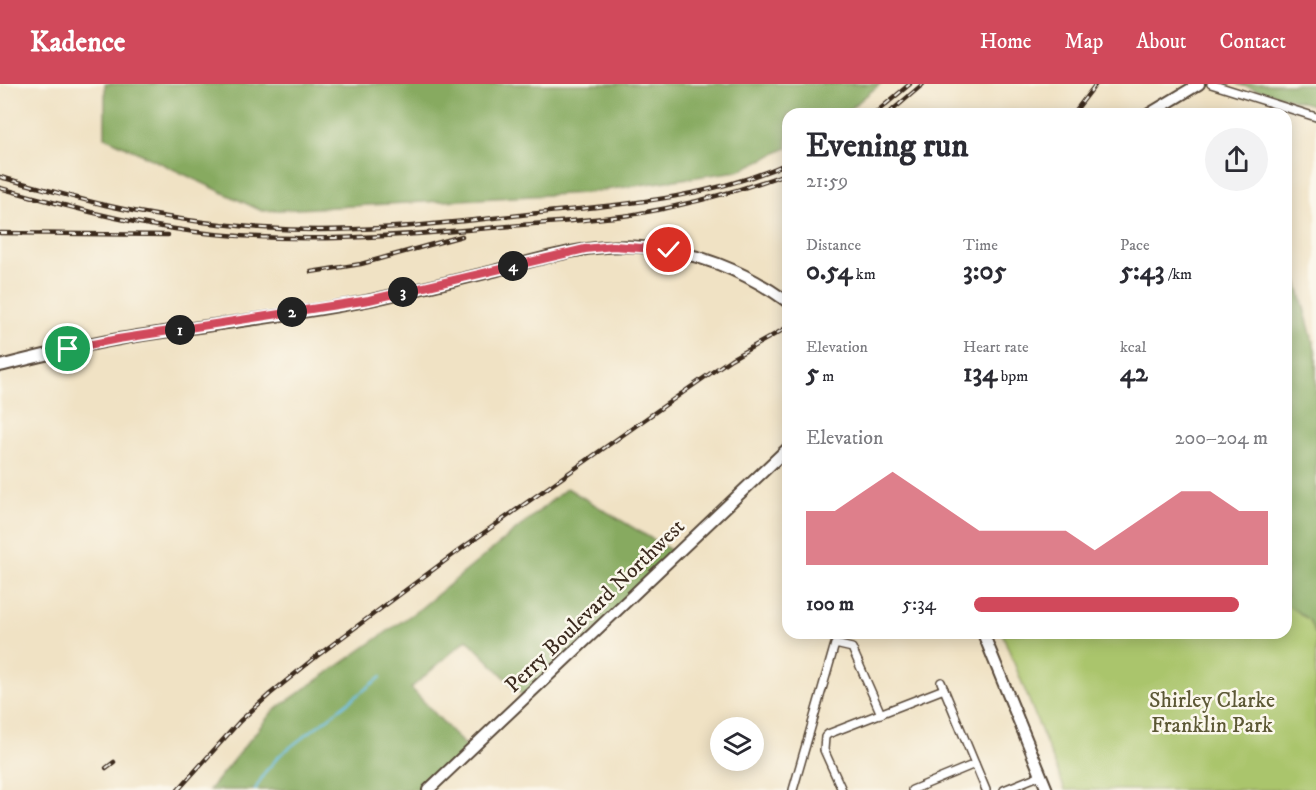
<!DOCTYPE html>
<html lang="en">
<head>
<meta charset="utf-8">
<style>
  body { margin:0; font-family:"IM FELL DW Pica",serif; background:#f2f2f3; color:#2b2b33; height:100vh; display:flex; flex-direction:column; font-size:22px; white-space:nowrap }
  * { box-sizing:border-box; margin:0 }
  p { font-size:20px; color:#7c7c81 }
  .icon { flex:none; width:33px; height:33px; fill:none; stroke:currentColor; stroke-width:2; stroke-linecap:round; stroke-linejoin:round }
  .map { position:relative; flex:1; overflow:hidden }
  .panel { position:absolute; left:782px; top:24px; width:510px; height:531px; display:flex; flex-direction:column; background:#fff; border-radius:18px; box-shadow:0 3px 15px #0003 }
  .panel>* { flex:none }
  .tools { position:absolute; left:710px; top:633px; display:grid; gap:12px }
  .tools a { display:grid; place-items:center; width:54px; height:54px; border-radius:50%; background:#fff; box-shadow:0 3px 15px #0003; font-size:30px }
  .pin { position:absolute; display:grid; place-items:center; width:51px; height:51px; color:#fff; margin:-26px; border:3px solid #fff; border-radius:50%; box-shadow:0 2px 6px #0007 }
  .km { position:absolute; width:30px; height:30px; margin:-15px; border-radius:50%; background:#222; color:#fff; font-size:16px; line-height:30px; text-align:center }
  .round { display:grid; place-items:center; flex:none; width:63px; height:63px; border-radius:32px; background:#f2f2f3 }
  .overview { display:flex; align-items:center; justify-content:space-between; height:102px; padding:0 24px }
  h1 { font-size:33px; font-weight:800; line-height:45px }
  .metrics { display:grid; grid-template-columns:repeat(3,1fr); gap:9px; height:102px; padding:6px 24px }
  .metrics div { display:grid; align-content:center }
  .metrics b { font-size:26px; font-weight:800 }
  .metrics small { font-size:16px; font-weight:400 }
  .metrics p { font-size:16px }
  .chart { height:168px; padding:12px 24px }
  .chart p { display:flex; justify-content:space-between }
  .chart svg { width:100%; height:108px; margin-top:6px; fill:#d1495b; opacity:.7 }
  ul { padding:0 24px; list-style:none; font-size:20px }
  li { display:grid; grid-template-columns:96px 72px 1fr; align-items:center; height:45px }
  li i { height:15px; border-radius:8px; background:#d1495b }
  header { display:flex; align-items:center; gap:36px; box-sizing:border-box; height:84px; padding:0 30px; background:#d1495b; color:#fff }
  header strong { font-size:28px }
  nav { display:flex; gap:33px; margin-inline-start:auto; font-size:21px }
  .map>svg:first-child { display:block }
</style>
</head>
<body>
<header>
<strong>Kadence</strong>
<nav><a>Home</a><a>Map</a><a>About</a><a>Contact</a></nav>
</header>
<div class="map">
<svg width="1316" height="706" viewBox="0 0 1316 706">
  <rect width="100%" height="100%" fill="#fbf7ec"/>
  <filter id="ink" filterUnits="userSpaceOnUse"><feTurbulence type="fractalNoise" baseFrequency=".0167" numOctaves="2"/><feDisplacementMap in="SourceGraphic" scale="12" xChannelSelector="R" yChannelSelector="G"/><feConvolveMatrix kernelMatrix="1 2 1 2 8 2 1 2 1" color-interpolation-filters="sRGB"/></filter>
  <filter id="wash" filterUnits="userSpaceOnUse"><feTurbulence type="fractalNoise" baseFrequency=".008" numOctaves="4" result="noise"/><feDisplacementMap in="SourceGraphic" scale="24" xChannelSelector="R" yChannelSelector="G"/><feGaussianBlur stdDeviation="1.35" result="paint"/><feColorMatrix in="noise" values="0 0 0 0 0 0 0 0 0 0 0 0 0 0 0 0 0 1.4 0 .05"/><feComposite in="paint" operator="in"/></filter>
  <g filter="url(#wash)">
    <rect width="100%" height="100%" fill="#f0e2c4"/>
    <path fill="#aac56c" stroke="#727845" stroke-width="1.5" d="M1286,178L1292,180L1316,269V706H1065L1002,549H1286Z"/>
    <g fill="#87aa60" stroke="#616a3f" stroke-width="1.5">
      <path d="M105,0H880L844,30H788L787,64L738,87L584,109L262,127L105,53Z"/>
      <path d="M1237,0H1316V22Z"/>
      <path d="M1286,178L1292,180L1316,269V552L1309,536L1286,520Z"/>
      <path d="M567,404L677,470L524,613L467,555L411,604L468,665L427,706H209L273,627L421,524Z"/>
    </g>
    <g fill="none" stroke-linecap="round" stroke-linejoin="round">
      <path stroke="#70c3ec" stroke-width="2" d="M255,706L265,688L280,671L381,593"/>
    </g>
  </g>
  <g filter="url(#ink)">
    <g fill="none" stroke-linecap="round" stroke-linejoin="round">
      <defs>
        <g id="street">
          <path d="M1211,0L1316,33"/>
          <path d="M941,598L986,706"/>
          <path d="M793,706L835,560L852,564L881,630"/>
          <path d="M842,706L824,666L825,653L828,650L944,605"/>
          <path d="M912,706L975,680"/>
          <path d="M1004,706L1041,691"/>
        </g>
        <g id="secondary">
          <path d="M1149,30L1199,0"/>
          <path d="M0,282C40,272 79,262 119,255C203,241 288,233 371,216C412,207 453,197 494,187C543,174 590,159 641,163C694,166 745,187 788,218"/>
          <path d="M983,549L1047,706"/>
          <path d="M428,706L788,364"/>
        </g>
      </defs>
      <use href="#street" stroke="#564637" stroke-width="10"/>
      <use href="#secondary" stroke="#564637" stroke-width="14"/>
      <use href="#street" stroke="#fff" stroke-width="7"/>
      <use href="#secondary" stroke="#fff" stroke-width="10"/>
      <defs>
        <g id="rail">
          <path d="M874,30L910,0"/>
          <path d="M888,30L923,0"/>
          <path d="M1073,30L1096,0"/>
          <path d="M0,93C35,102 70,113 105,121C157,133 210,140 263,144C357,151 454,138 548,128C629,120 712,113 788,79"/>
          <path d="M0,104C56,119 111,135 168,144C285,163 404,152 521,141C557,138 594,136 630,131C684,122 736,108 788,89"/>
          <path d="M0,149L168,151"/>
          <path d="M311,188L361,180L462,152"/>
          <path d="M106,684L114,678"/>
          <path d="M178,706L240,637L270,610L317,572L465,462L698,298L731,275L788,243"/>
        </g>
      </defs>
      <use href="#rail" stroke="#3b2a1e" stroke-width="4.5"/>
      <use href="#rail" stroke="#fbf7ec" stroke-width="2" stroke-dasharray="7" stroke-linecap="butt"/>
    </g>
  </g>
  <g fill="none" stroke-linecap="round" stroke-linejoin="round" filter="url(#ink)">
    <defs>
      <path id="route" d="M68,265L118,255L369,216L585,165L613,162L669,166"/>
    </defs>
    <use href="#route" stroke="#fff" stroke-width="12"/>
    <use href="#route" stroke="#d1495b" stroke-width="8"/>
  </g>
  <g text-anchor="middle" stroke-width="5" stroke-linejoin="round" paint-order="stroke">
    <g font-size="22" fill="#3b2a1e" stroke="#fbf7ec">
      <text transform="translate(594 521) rotate(-44)" y="8">Perry Boulevard Northwest</text>
    </g>
    <g font-size="22" fill="#5c5835" stroke="#fbf7ec">
      <text x="1212" y="623">Shirley Clarke<tspan x="1212" dy="25">Franklin Park</tspan></text>
    </g>
  </g>
</svg>
<div class="tools">
<a><svg class="icon" aria-label="layers" viewBox="0 0 24 24"><path d="M12 4l9 5-9 5-9-5zM3 14l9 5 9-5"/></svg></a>
</div>
<div class="pin" style="left:68px;top:265px;background:#1e9e55"><svg class="icon" aria-label="arrive" viewBox="0 0 24 24"><path d="M6 21V4h12l-3 4 3 4H6"/></svg></div>
<div class="pin" style="left:669px;top:166px;background:#d93025"><svg class="icon" aria-label="check" viewBox="0 0 24 24"><path d="M5 12l5 5 9-10"/></svg></div>
<b class="km" style="left:180px;top:246px">1</b>
<b class="km" style="left:292px;top:228px">2</b>
<b class="km" style="left:403px;top:208px">3</b>
<b class="km" style="left:513px;top:182px">4</b>
<section class="panel">
<div class="overview"><div><h1>Evening run</h1><p>21:59</p></div><a class="round"><svg class="icon" aria-label="share" viewBox="0 0 24 24"><path d="M12 15V3M7 8l5-5 5 5M5 13v7h14v-7"/></svg></a></div>
<div class="metrics">
<div><p>Distance</p><b>0.54<small> km</small></b></div>
<div><p>Time</p><b>3:05</b></div>
<div><p>Pace</p><b>5:43<small> /km</small></b></div>
</div>
<div class="metrics">
<div><p>Elevation</p><b>5<small> m</small></b></div>
<div><p>Heart rate</p><b>134<small> bpm</small></b></div>
<div><p>kcal</p><b>42</b></div>
</div>
<div class="chart"><p><span>Elevation</span>200–204 m</p>
<svg viewBox="0 0 160 44" preserveAspectRatio="none"><path d="M0 44V22L10 22L20 14L30 6L40 14L50 22L60 30L70 30L80 30L90 30L100 38L110 30L120 22L130 14L140 14L150 22L160 22V44z"/></svg>
</div>
<ul>
<li><b>100 m</b>5:34<i style="width:90%"></i></li>
</ul>
</section>
</div>
</body>
</html>
